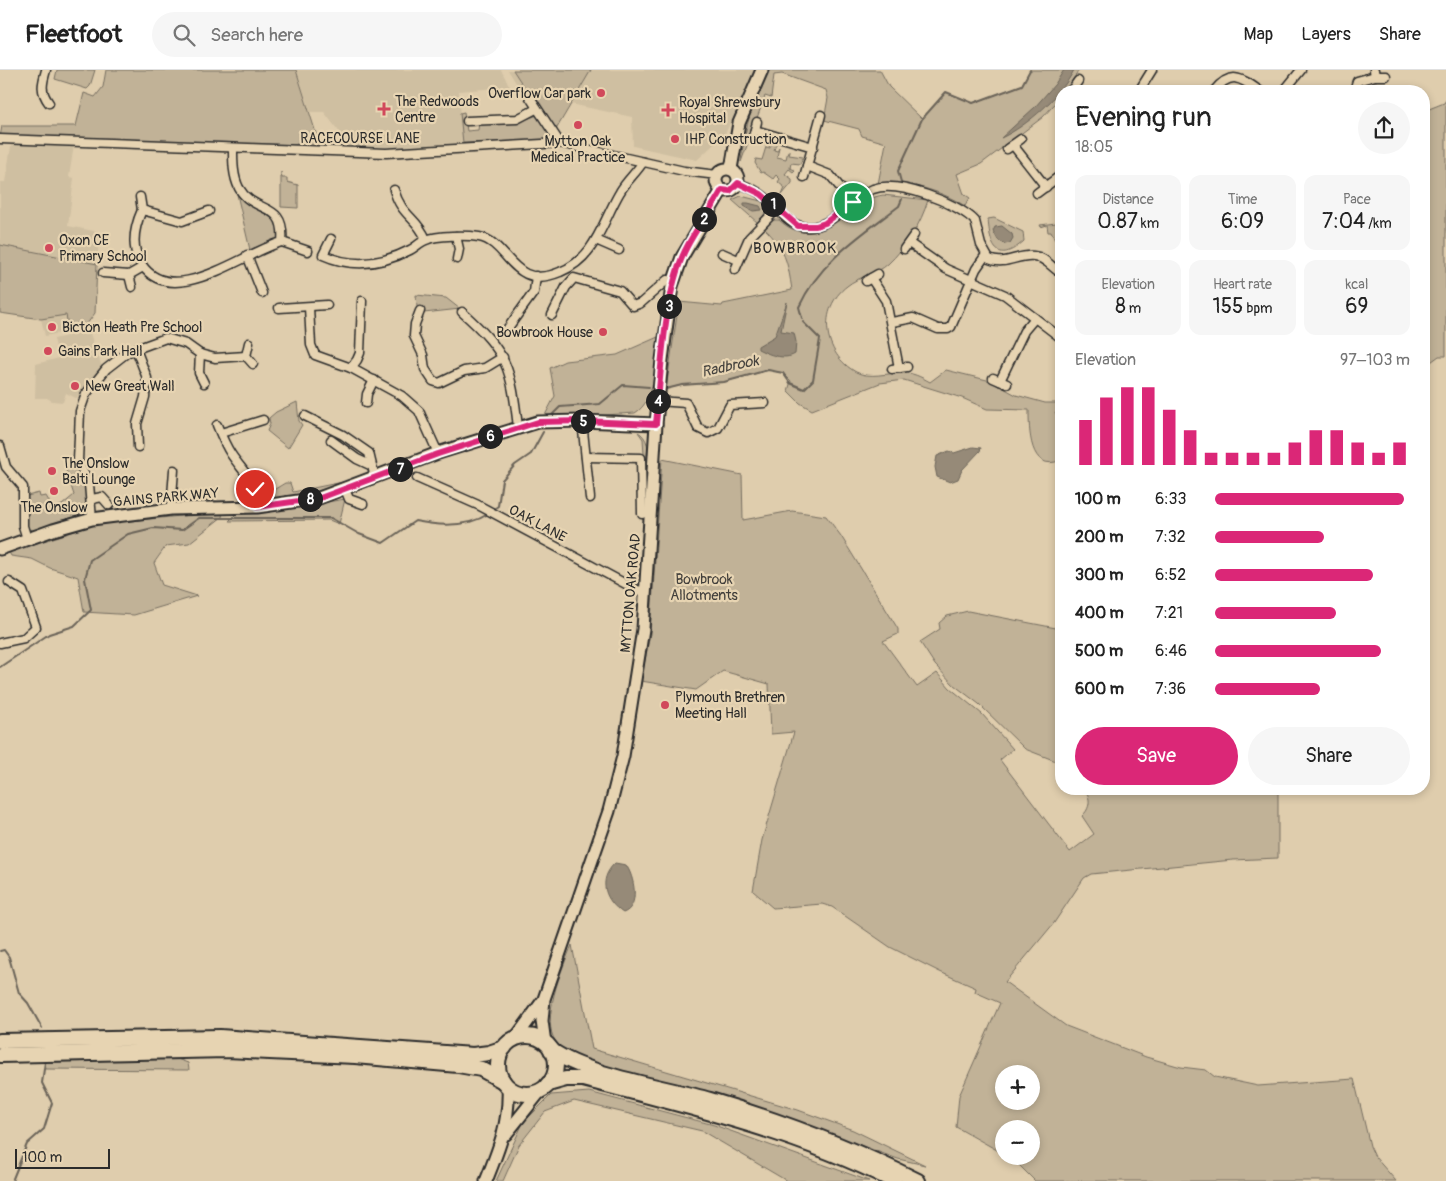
<!DOCTYPE html>
<html lang="en">
<head>
<meta charset="utf-8">
<style>
  body { margin:0; font-family:Pangolin,sans-serif; background:#f6f6f6; color:#222; height:100vh; display:flex; flex-direction:column; font-size:19px; white-space:nowrap }
  * { box-sizing:border-box; margin:0 }
  p { font-size:16px; color:#767676 }
  .icon { flex:none; width:28px; height:28px; fill:none; stroke:currentColor; stroke-width:2; stroke-linecap:round; stroke-linejoin:round }
  .map { position:relative; flex:1; overflow:hidden }
  .sheet { position:absolute; left:1055px; top:15px; width:375px; height:710px; display:flex; flex-direction:column; background:#fff; border-radius:20px; box-shadow:0 2px 8px #0003 }
  .sheet>* { flex:none }
  .controls { position:absolute; left:995px; top:995px; display:grid; gap:10px }
  .controls a { display:grid; place-items:center; width:45px; height:45px; border-radius:50%; background:#fff; box-shadow:0 2px 8px #0003; font-size:25px }
  .scale { position:absolute; left:15px; bottom:12px; width:95px; box-sizing:border-box; padding-left:5px; border:2px solid #2b2b2b; border-top:0; font-size:14px; line-height:18px; white-space:nowrap; color:#2b2b2b; -webkit-text-stroke:4px #e7d4b2; paint-order:stroke }
  .pin { position:absolute; display:grid; place-items:center; width:42px; height:42px; color:#fff; margin:-21px; border:2px solid #fff; border-radius:50%; box-shadow:0 1px 5px #0007 }
  .km { position:absolute; width:25px; height:25px; margin:-12px; border-radius:50%; background:#222; color:#fff; font-size:14px; line-height:25px; text-align:center }
  .round { display:grid; place-items:center; flex:none; width:52px; height:52px; border-radius:26px; background:#f6f6f6 }
  .head { display:flex; align-items:center; justify-content:space-between; height:85px; padding:0 20px }
  h1 { font-size:28px; font-weight:600; line-height:38px }
  .metrics { display:grid; grid-template-columns:repeat(3,1fr); gap:8px; height:85px; padding:5px 20px }
  .metrics div { display:grid; align-content:center; border-radius:12px; background:#f6f6f6; text-align:center }
  .metrics b { font-size:21px; font-weight:600 }
  .metrics small { font-size:14px; font-weight:400 }
  .metrics p { font-size:14px }
  .chart { height:140px; padding:10px 20px }
  .chart p { display:flex; justify-content:space-between }
  .chart svg { width:100%; height:90px; margin-top:5px; stroke:#db2777; stroke-width:6 }
  .button { display:flex; gap:10px; margin-top:auto; padding:10px 20px }
  .button a { flex:1; height:58px; border-radius:30px; background:#db2777; color:#fff; font-size:20px; font-weight:600; line-height:58px; text-align:center }
  .button a+a { background:#f6f6f6; color:#222 }
  ul { padding:0 20px; list-style:none; font-size:16px }
  li { display:grid; grid-template-columns:80px 60px 1fr; align-items:center; height:38px }
  li i { height:12px; border-radius:6px; background:#db2777 }
  header { display:flex; align-items:center; gap:30px; box-sizing:border-box; height:70px; padding:0 25px; background:#fff; border-bottom:1px solid #e0e0e0 }
  header strong { font-size:24px }
  nav { display:flex; gap:28px; margin-inline-start:auto; font-size:18px }
  .search { width:350px; height:45px; background:#f6f6f6; display:flex; align-items:center; gap:12px; box-sizing:border-box; padding:0 18px; border-radius:28px; color:#767676; font-size:19px }
  .map>svg:first-child { display:block }
</style>
</head>
<body>
<header>
<strong>Fleetfoot</strong>
<div class="search"><svg class="icon" aria-label="search" viewBox="0 0 24 24"><circle cx="10" cy="10" r="6"/><path d="M15 15l6 6"/></svg>Search here</div>
<nav><a>Map</a><a>Layers</a><a>Share</a></nav>
</header>
<div class="map">
<svg width="1446" height="1111" viewBox="0 0 1446 1111">
  <rect width="100%" height="100%" fill="#dfcdad"/>
  <filter id="ink" filterUnits="userSpaceOnUse"><feTurbulence type="fractalNoise" baseFrequency=".02" numOctaves="2"/><feDisplacementMap in="SourceGraphic" scale="10" xChannelSelector="R" yChannelSelector="G"/><feConvolveMatrix kernelMatrix="1 2 1 2 8 2 1 2 1" color-interpolation-filters="sRGB"/></filter>
  <g filter="url(#ink)">
    <g fill="#cfbfa1">
      <path d="M296,0H501L510,17L459,21L463,73L377,79L351,77L324,42H310Z"/>
      <path d="M508,0H755L725,64L697,90L633,76L632,47L566,33L557,61L535,25L526,29Z"/>
      <path d="M12,71L74,75L69,107L74,108L68,156L99,162L95,243L84,258L45,266L41,249L0,243V112H5Z"/>
      <path d="M89,261L102,297L100,304L83,325L76,328L66,323L63,332L52,331L47,328H35L36,294L59,288L54,269Z"/>
    </g>
    <g fill="#c1b297" stroke="#766e61" fill-rule="evenodd">
      <path d="M57,0H95L90,16L87,19L55,9Z"/>
      <path d="M106,0H296L320,76H309L307,68H301L296,75L0,67L2,56H76L84,23L95,27L103,17Z"/>
      <path d="M513,0H591L554,63Z"/>
      <path d="M769,0H880L889,17L922,49L946,22L973,33L1022,15L1030,0H1079L1066,21H1061V27L1043,47L981,94L957,104L964,124L970,128L965,136C940,120 907,111 878,114L886,73L862,66L859,59L824,50L828,28L826,20L782,4L774,5L771,28L765,26L741,92C745,52 753,35 769,0Z"/>
      <path d="M1446,30V286H1439L1424,297V41L1444,33Z"/>
      <path d="M464,42L467,61L478,60L479,53L517,52L538,45L553,67L551,70L463,73L460,43Z"/>
      <path d="M766,67L777,71L774,80L777,81L779,77L777,87L786,89L788,81H790L789,85L803,87L800,94L791,93L790,98L795,100L793,102L789,99L785,104L792,109V113L782,125L785,118L778,112L780,109L776,105L773,109L763,102L761,103L755,93L756,89L762,90L766,77L770,78V76L764,74Z"/>
      <path d="M281,102L282,108H287V112L298,115V138L281,137Z"/>
      <path d="M236,120C240,124 243,129 247,133C265,148 272,136 280,164L277,170L250,180Z"/>
      <path d="M883,125L928,130C921,154 906,177 888,194C876,205 859,206 847,216C817,239 823,284 856,302C869,309 887,303 901,303C912,302 921,307 930,312L946,300L991,311L1016,325L1045,333H1061V342H1055L1061,353V390C1029,404 1029,359 1029,340L987,339L962,328L904,310L880,313L812,340L800,333L788,321L791,311L783,303L769,300L724,312L682,315L666,319L679,232L722,236L723,234L792,220C788,193 785,178 764,158L773,150H779C821,187 845,131 883,125Z"/>
      <path d="M741,126L761,131L768,136V139L758,153L732,130Z"/>
      <path d="M994,148L1023,162L1024,171C996,196 990,175 988,149Z"/>
      <path d="M1056,153L1061,157V167L1058,165L1055,170L1051,162H1048L1047,155L1041,157L1040,155Z"/>
      <path d="M0,175L97,194L95,243L84,258L69,261L66,245L41,249L0,243Z"/>
      <path d="M416,225L446,228L460,239L424,243L417,237Z"/>
      <path d="M658,267C655,290 657,330 635,343L543,349L555,326L550,298L565,291L617,285Z"/>
      <path d="M297,332L299,351L302,355L288,378L267,361L270,354L269,348L276,342Z"/>
      <path d="M638,362C656,371 648,413 647,431L643,369Z"/>
      <path d="M662,389L742,405L743,450L792,441L826,446L841,466L898,559V564L883,571L917,617L937,603L950,618L982,644L1013,679L1000,690L1070,782L1094,764L1082,746C1090,739 1092,728 1084,719H1278V788L1233,790L1091,804L1084,808L1054,853L1005,912L1066,956L1146,987L1181,997L1206,1000L1215,1007L1258,1016L1354,1009L1370,1076L1375,1087L1396,1111H1035L1015,1091L1007,1086H1031V1059H1004V1084L956,1057L959,1026L1000,933L975,922L976,918L940,902L890,877L832,837L822,834L773,838L753,821L762,770L794,662L771,664L769,614L723,601L696,620L641,611L650,564ZM1004,1004H1031V1031H1004Z"/>
      <path d="M76,393L88,416L87,442L83,447C77,448 68,448 62,450C48,454 43,462 27,459V426L39,423L40,427L46,426L53,438L62,435L74,425L65,398Z"/>
      <path d="M348,411L302,426L269,431L262,427L285,413H290L293,422Z"/>
      <path d="M345,429L339,454L329,450L229,451L237,443L287,439Z"/>
      <path d="M223,442L222,447L189,473L166,476L154,493L162,515L197,526L134,545L84,542L78,507L50,498L32,489L11,486L9,482L97,454Z"/>
      <path d="M968,541L1061,559V693L1025,679L979,634L954,615L935,595L920,572L940,559L939,553L947,546Z"/>
      <path d="M572,875L592,979L798,1040L853,1060L925,1095L898,1089L775,1044L593,993C581,988 565,984 556,972C540,951 562,898 572,875Z"/>
      <path d="M177,989L188,993L189,1000L46,999L45,992Z"/>
      <path d="M589,1022L714,1055L869,1111H787L702,1061L574,1031L545,1042L519,1075L503,1111H496L523,1053L551,1025Z"/>
    </g>
    <g fill="#968a78" stroke="#6b6459">
      <path d="M1064,0H1074C1061,26 1027,56 1001,68L1035,37L1055,14Z"/>
      <path d="M748,133L760,136L762,140L753,141L744,136V133Z"/>
      <path d="M1002,156L1012,164L1013,168L1010,173L1005,174L998,170L993,161L995,157Z"/>
      <path d="M787,232L781,261L794,263L796,272L795,284C784,291 768,284 758,279V276L775,266Z"/>
      <path d="M973,377L981,378L980,381L962,400L958,409L950,412L937,407L935,397L937,386L949,381L954,383Z"/>
      <path d="M615,793L626,795C634,806 641,837 623,843C605,831 597,810 615,793Z"/>
    </g>
    <g fill="none" stroke-linecap="round" stroke-linejoin="round">
      <g stroke="#6b6459" stroke-width="2">
        <path d="M901,112L898,101L922,49L946,22L973,33L1022,15L1030,0"/>
        <path d="M802,248L799,237C820,191 860,166 899,136L902,129"/>
        <path d="M666,319L682,315L724,312L768,300L783,303L790,313L804,319L813,310L820,269L803,252"/>
        <path d="M549,348L560,337L600,334L623,315L649,317"/>
        <path d="M494,439L498,436L502,410L515,395L531,384L543,362"/>
        <path d="M0,597L49,564L74,556L91,540L85,509L90,490L128,464L153,458L182,460L199,448H331L359,464L383,473L415,451C439,456 467,458 488,444"/>
        <path d="M0,881L4,880L9,887L19,923L28,933L42,958"/>
        <path d="M12,1111L27,1074L44,1059L52,1033L42,1013L45,992"/>
      </g>
      <defs>
        <g id="street">
          <path d="M46,0C42,14 40,21 49,33"/>
          <path d="M1375,6H1386"/>
          <path d="M1071,21L1078,11"/>
          <path d="M1139,21L1152,0"/>
          <path d="M1214,21C1231,0 1241,8 1260,21"/>
          <path d="M1284,21L1301,0"/>
          <path d="M1354,21L1357,11L1375,6L1374,0"/>
          <path d="M529,26L560,73"/>
          <path d="M467,51L517,49L536,39"/>
          <path d="M755,60L813,77"/>
          <path d="M753,67L757,52"/>
          <path d="M0,69L386,83L560,73L684,101L717,105"/>
          <path d="M1013,75L1046,117"/>
          <path d="M1007,79L1021,69"/>
          <path d="M807,96L830,105L853,133"/>
          <path d="M804,107L821,45"/>
          <path d="M738,113C746,116 755,119 762,125C776,135 788,157 808,157C834,157 850,128 873,119C898,110 958,133 975,151L981,175L989,189C1005,196 1018,184 1034,186C1045,187 1052,198 1061,203"/>
          <path d="M394,120C402,147 416,146 426,169"/>
          <path d="M1037,123L1061,105"/>
          <path d="M140,127L142,140L182,151L209,141"/>
          <path d="M142,140C134,158 130,178 142,195C173,240 244,182 282,172C286,130 254,145 239,118C233,106 233,92 233,79"/>
          <path d="M456,166L459,179L457,189"/>
          <path d="M331,169L323,185C352,198 381,195 410,180C416,177 420,172 426,170C437,165 467,165 479,167C509,172 512,222 560,202C596,188 602,152 620,122C626,111 636,103 643,92"/>
          <path d="M596,170L619,180"/>
          <path d="M282,172L308,181"/>
          <path d="M909,173L946,199L1005,225L1061,268"/>
          <path d="M904,179L914,165"/>
          <path d="M722,183L738,190"/>
          <path d="M247,185L262,223"/>
          <path d="M735,200L749,168L778,138"/>
          <path d="M103,203L129,205"/>
          <path d="M871,208L886,231L899,298"/>
          <path d="M866,211L878,204"/>
          <path d="M132,217L129,205L143,197"/>
          <path d="M309,237L311,275L315,285L351,298L402,326L419,341L438,383"/>
          <path d="M279,238L327,235"/>
          <path d="M420,241L415,254L414,266L423,285L425,299L433,311L439,313L464,301L485,298L503,287"/>
          <path d="M462,242C508,283 511,298 518,357"/>
          <path d="M552,245L566,217L574,208L620,221L633,236L641,233L667,210L674,211"/>
          <path d="M892,252L913,248L938,259H948L951,257L976,199L985,186"/>
          <path d="M505,262L534,222L536,206"/>
          <path d="M249,273L246,286L253,294"/>
          <path d="M136,279L147,308L145,327L137,354L138,377"/>
          <path d="M200,284L199,303L204,313"/>
          <path d="M351,298L357,290L360,283L362,231"/>
          <path d="M892,299L907,297"/>
          <path d="M993,308L1007,314"/>
          <path d="M1000,311L1024,261L1035,248"/>
          <path d="M658,331L686,333L698,358L708,363L718,358L730,335L765,333"/>
          <path d="M366,333L367,324L374,310"/>
          <path d="M305,346L343,365L369,383L375,408"/>
          <path d="M582,351L590,428"/>
          <path d="M217,355C221,365 225,375 231,384C245,405 256,409 257,437"/>
          <path d="M221,363L263,350"/>
          <path d="M331,370L357,389L370,395"/>
          <path d="M0,376L6,397L23,417V456L27,469"/>
          <path d="M586,387L641,388L642,444"/>
          <path d="M417,408L478,435L637,520L646,522"/>
          <path d="M345,419L349,429L363,434"/>
          <path d="M92,429L102,427L109,435"/>
          <path d="M171,439L174,400"/>
          <path d="M92,449L89,414L78,391L80,341L86,324L106,299L128,282L166,268L186,274L200,284L215,288L246,286"/>
          <path d="M0,573L24,568L36,557L23,521L9,512"/>
        </g>
        <g id="secondary">
          <circle cx="727" cy="110" r="11"/>
          <path d="M731,99L739,53L762,0"/>
          <path d="M0,479L53,460L92,449L171,439L257,437L319,428L438,383L538,352L582,351L656,354"/>
          <path d="M515,969L542,932"/>
          <path d="M545,973L542,951L544,929L609,741L623,686L643,559L656,354L662,290L672,216L682,187L722,120"/>
          <path d="M506,1064L542,1019"/>
          <path d="M486,1111C499,1079 510,1052 508,1016"/>
        </g>
        <g id="highway">
          <circle cx="527" cy="995" r="29"/>
          <path d="M0,971L220,967L473,985L489,983L504,978"/>
          <path d="M551,980C587,1006 665,1017 710,1030C781,1051 852,1078 918,1111"/>
          <path d="M0,985L227,980L355,986L458,995L481,999L503,1011"/>
          <path d="M548,1014L566,1009H583C688,1036 796,1062 894,1111"/>
        </g>
      </defs>
      <use href="#street" stroke="#2b2b2b" stroke-width="11"/>
      <use href="#secondary" stroke="#2b2b2b" stroke-width="15"/>
      <use href="#highway" stroke="#2b2b2b" stroke-width="18"/>
      <use href="#street" stroke="#e7d4b2" stroke-width="8"/>
      <use href="#secondary" stroke="#e7d4b2" stroke-width="11"/>
      <use href="#highway" stroke="#e7d4b2" stroke-width="14"/>
    </g>
  </g>
  <g fill="none" stroke-linecap="round" stroke-linejoin="round" filter="url(#ink)">
    <defs>
      <path id="route" d="M255,419L257,437L320,428L438,384L538,352L582,351L656,354C661,305 663,236 681,190C690,165 709,144 722,120L730,121L738,113L761,124L798,156H816L825,153L853,132"/>
    </defs>
    <use href="#route" stroke="#fff" stroke-width="10"/>
    <use href="#route" stroke="#db2777" stroke-width="6"/>
  </g>
  <g fill="#d1495b" stroke="#e7d4b2" stroke-width="2">
    <circle cx="601" cy="23" r="5"/>
    <path d="M381.5 31.5h5v5h5v5h-5v5h-5v-5h-5v-5h5z"/>
    <path d="M665.5 32.5h5v5h5v5h-5v5h-5v-5h-5v-5h5z"/>
    <circle cx="578" cy="55" r="5"/>
    <circle cx="675" cy="69" r="5"/>
    <circle cx="49" cy="178" r="5"/>
    <circle cx="52" cy="257" r="5"/>
    <circle cx="603" cy="262" r="5"/>
    <circle cx="48" cy="281" r="5"/>
    <circle cx="75" cy="316" r="5"/>
    <circle cx="52" cy="401" r="5"/>
    <circle cx="54" cy="421" r="5"/>
    <circle cx="665" cy="635" r="5"/>
  </g>
  <g text-anchor="middle" stroke-width="4.5" stroke-linejoin="round" paint-order="stroke">
    <g font-size="14" fill="#2b2b2b" stroke="#e7d4b2" text-anchor="start">
      <text x="591" y="28" text-anchor="end">Overflow Car park</text>
      <text x="395" y="36">The Redwoods<tspan x="395" dy="16">Centre</tspan></text>
      <text x="679" y="37">Royal Shrewsbury<tspan x="679" dy="16">Hospital</tspan></text>
      <text x="685" y="74">IHP Construction</text>
      <text x="578" y="76" text-anchor="middle">Mytton Oak<tspan x="578" dy="16">Medical Practice</tspan></text>
      <text x="59" y="175">Oxon CE<tspan x="59" dy="16">Primary School</tspan></text>
      <text x="62" y="262">Bicton Heath Pre School</text>
      <text x="593" y="267" text-anchor="end">Bowbrook House</text>
      <text x="58" y="286">Gains Park Hall</text>
      <text x="85" y="321">New Great Wall</text>
      <text x="62" y="398">The Onslow<tspan x="62" dy="16">Balti Lounge</tspan></text>
      <text x="54" y="442" text-anchor="middle">The Onslow</text>
      <text x="675" y="632">Plymouth Brethren<tspan x="675" dy="16">Meeting Hall</tspan></text>
    </g>
    <g font-size="14" fill="#2b2b2b" stroke="#e7d4b2">
      <text x="360" y="73">RACECOURSE LANE</text>
      <text transform="translate(166 427) rotate(-5)" y="5">GAINS PARK WAY</text>
      <text transform="translate(538 453) rotate(28)" y="5">OAK LANE</text>
      <text transform="translate(630 523) rotate(-85)" y="5">MYTTON OAK ROAD</text>
    </g>
    <g font-size="14" fill="#423f3b" stroke="#e7d4b2">
      <text x="704" y="514">Bowbrook<tspan x="704" dy="16">Allotments</tspan></text>
    </g>
    <g font-size="15" letter-spacing="1" fill="#2b2b2b" stroke="#e7d4b2">
      <text x="795" y="183">BOWBROOK</text>
    </g>
    <g font-size="15" font-style="italic" fill="#46433e" stroke="#e7d4b2">
      <text transform="translate(730 296) rotate(-12)" y="5">Radbrook</text>
    </g>
  </g>
</svg>
<div class="controls">
<a>+</a>
<a>−</a>
</div>
<div class="scale">100 m</div>
<div class="pin" style="left:853px;top:132px;background:#1e9e55"><svg class="icon" aria-label="arrive" viewBox="0 0 24 24"><path d="M6 21V4h12l-3 4 3 4H6"/></svg></div>
<div class="pin" style="left:255px;top:419px;background:#d93025"><svg class="icon" aria-label="check" viewBox="0 0 24 24"><path d="M5 12l5 5 9-10"/></svg></div>
<b class="km" style="left:773px;top:134px">1</b>
<b class="km" style="left:704px;top:149px">2</b>
<b class="km" style="left:669px;top:236px">3</b>
<b class="km" style="left:658px;top:331px">4</b>
<b class="km" style="left:583px;top:351px">5</b>
<b class="km" style="left:490px;top:366px">6</b>
<b class="km" style="left:400px;top:399px">7</b>
<b class="km" style="left:310px;top:429px">8</b>
<section class="sheet">
<div class="head"><div><h1>Evening run</h1><p>18:05</p></div><a class="round"><svg class="icon" aria-label="share" viewBox="0 0 24 24"><path d="M12 15V3M7 8l5-5 5 5M5 13v7h14v-7"/></svg></a></div>
<div class="metrics">
<div><p>Distance</p><b>0.87<small> km</small></b></div>
<div><p>Time</p><b>6:09</b></div>
<div><p>Pace</p><b>7:04<small> /km</small></b></div>
</div>
<div class="metrics">
<div><p>Elevation</p><b>8<small> m</small></b></div>
<div><p>Heart rate</p><b>155<small> bpm</small></b></div>
<div><p>kcal</p><b>69</b></div>
</div>
<div class="chart"><p><span>Elevation</span>97–103 m</p>
<svg viewBox="0 0 160 44" preserveAspectRatio="none"><path d="M5 44V22M15 44V11M25 44V6M35 44V6M45 44V17M55 44V27M65 44V38M75 44V38M85 44V38M95 44V38M105 44V33M115 44V27M125 44V27M135 44V33M145 44V38M155 44V33"/></svg>
</div>
<ul>
<li><b>100 m</b>6:33<i style="width:97%"></i></li>
<li><b>200 m</b>7:32<i style="width:56%"></i></li>
<li><b>300 m</b>6:52<i style="width:81%"></i></li>
<li><b>400 m</b>7:21<i style="width:62%"></i></li>
<li><b>500 m</b>6:46<i style="width:85%"></i></li>
<li><b>600 m</b>7:36<i style="width:54%"></i></li>
</ul>
<div class="button"><a>Save</a><a>Share</a></div>
</section>
</div>
</body>
</html>
